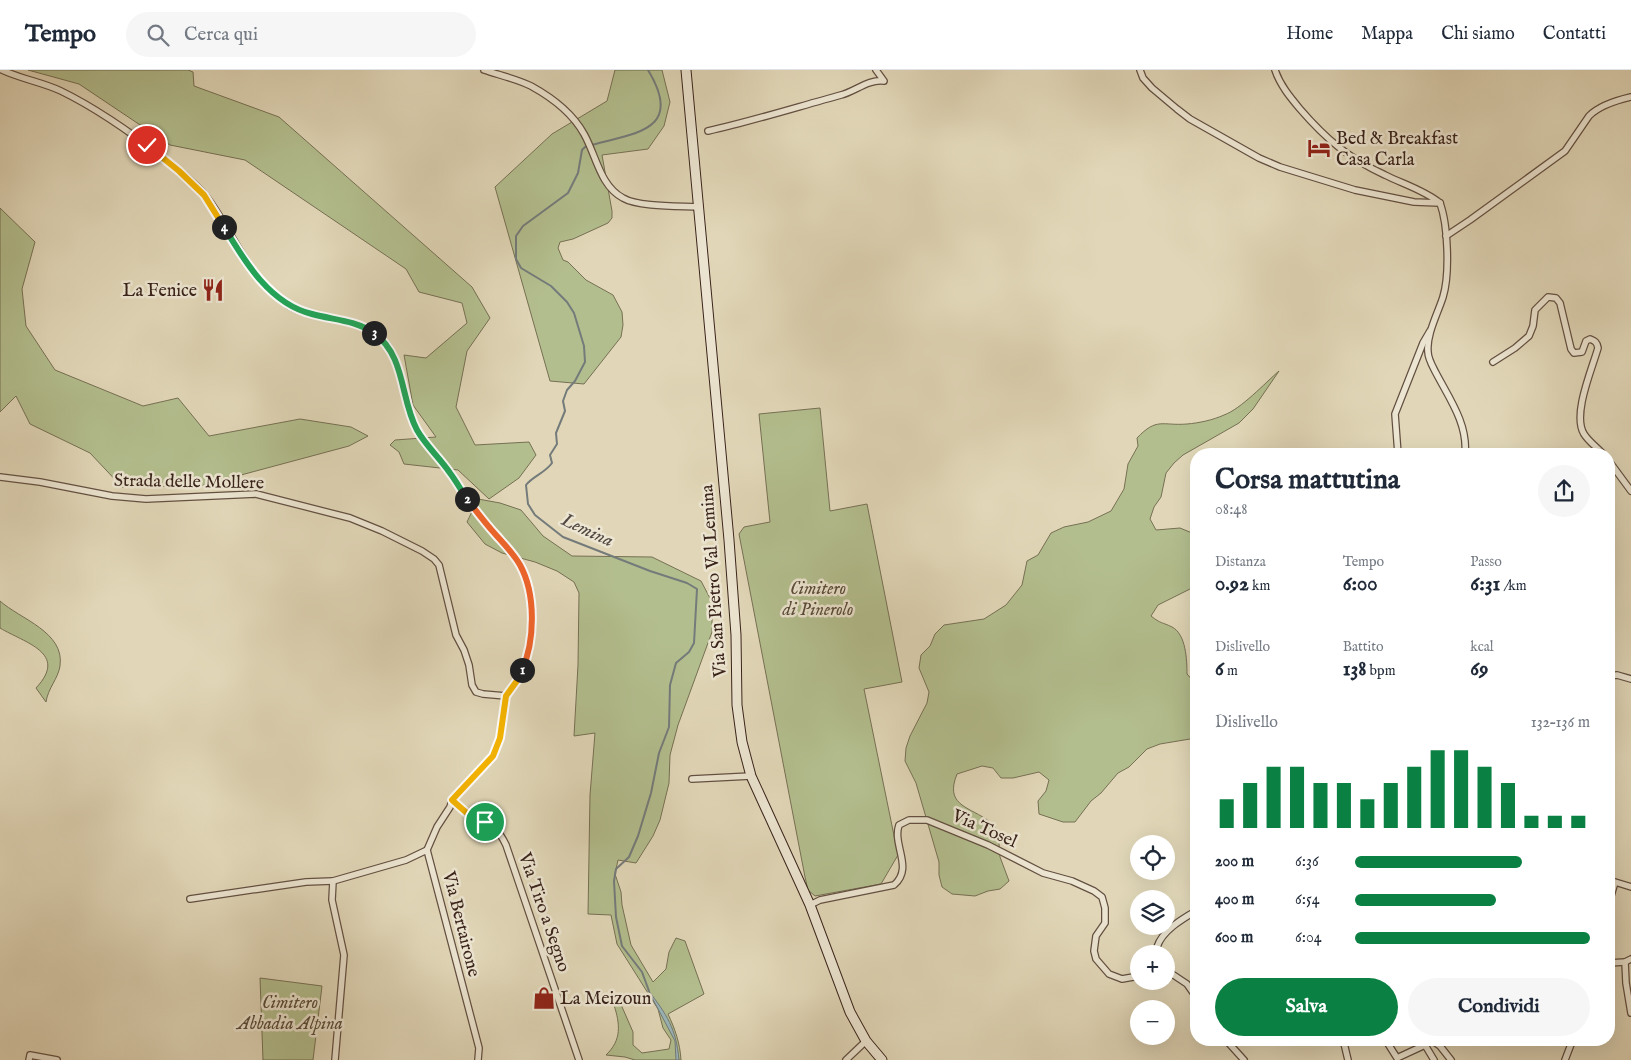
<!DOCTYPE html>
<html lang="it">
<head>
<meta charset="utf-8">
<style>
  body { margin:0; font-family:"IM FELL English",serif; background:#f6f6f7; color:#1f2937; height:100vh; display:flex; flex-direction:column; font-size:19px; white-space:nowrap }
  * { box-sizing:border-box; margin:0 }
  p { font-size:16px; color:#747a83 }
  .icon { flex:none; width:28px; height:28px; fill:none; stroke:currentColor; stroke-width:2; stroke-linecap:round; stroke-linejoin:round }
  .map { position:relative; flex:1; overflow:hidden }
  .sheet { position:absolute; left:1190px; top:378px; width:425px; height:598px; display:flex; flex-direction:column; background:#fff; border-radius:20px; box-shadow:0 5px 20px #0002 }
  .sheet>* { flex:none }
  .buttons { position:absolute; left:1130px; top:765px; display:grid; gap:10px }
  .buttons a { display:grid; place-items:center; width:45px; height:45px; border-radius:50%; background:#fff; box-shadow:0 5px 20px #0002; font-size:25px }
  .pin { position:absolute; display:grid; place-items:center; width:42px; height:42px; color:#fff; margin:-21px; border:2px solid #fff; border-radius:50%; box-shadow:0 1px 5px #0007 }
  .km { position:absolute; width:25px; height:25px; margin:-12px; border-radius:50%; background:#222; color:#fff; font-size:14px; line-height:25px; text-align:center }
  .round { display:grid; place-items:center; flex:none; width:52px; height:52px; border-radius:26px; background:#f6f6f7 }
  .summary { display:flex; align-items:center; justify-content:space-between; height:85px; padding:0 25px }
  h1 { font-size:28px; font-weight:800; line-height:38px }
  .figures { display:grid; grid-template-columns:repeat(3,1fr); gap:8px; height:85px; padding:5px 25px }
  .figures div { display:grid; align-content:center }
  .figures b { font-size:21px; font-weight:800 }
  .figures small { font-size:14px; font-weight:400 }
  .figures p { font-size:14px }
  .chart { height:140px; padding:10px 25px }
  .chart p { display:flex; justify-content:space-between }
  .chart svg { width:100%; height:90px; margin-top:5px; stroke:#0b8043; stroke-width:6 }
  .button { display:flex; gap:10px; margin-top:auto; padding:10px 25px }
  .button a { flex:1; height:58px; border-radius:30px; background:#0b8043; color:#fff; font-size:20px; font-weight:800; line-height:58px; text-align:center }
  .button a+a { background:#f6f6f7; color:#1f2937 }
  ul { padding:0 25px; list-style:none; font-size:16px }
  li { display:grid; grid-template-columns:80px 60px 1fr; align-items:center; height:38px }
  li i { height:12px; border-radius:6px; background:#0b8043 }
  header { display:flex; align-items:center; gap:30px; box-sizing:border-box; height:70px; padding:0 25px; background:#fff; border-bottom:1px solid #e0e1e3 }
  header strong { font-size:24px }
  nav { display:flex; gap:28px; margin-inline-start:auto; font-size:18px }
  .search { width:350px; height:45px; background:#f6f6f7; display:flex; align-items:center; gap:12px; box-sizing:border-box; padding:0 18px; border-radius:28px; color:#747a83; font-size:19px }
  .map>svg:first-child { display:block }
</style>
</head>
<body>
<header>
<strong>Tempo</strong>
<div class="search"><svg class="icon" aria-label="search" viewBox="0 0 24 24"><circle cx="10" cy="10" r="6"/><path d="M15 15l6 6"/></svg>Cerca qui</div>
<nav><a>Home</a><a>Mappa</a><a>Chi siamo</a><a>Contatti</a></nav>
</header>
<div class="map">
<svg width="1631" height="990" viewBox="0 0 1631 990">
  <rect width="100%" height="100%" fill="#e1d7b8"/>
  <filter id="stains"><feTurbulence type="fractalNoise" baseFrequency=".004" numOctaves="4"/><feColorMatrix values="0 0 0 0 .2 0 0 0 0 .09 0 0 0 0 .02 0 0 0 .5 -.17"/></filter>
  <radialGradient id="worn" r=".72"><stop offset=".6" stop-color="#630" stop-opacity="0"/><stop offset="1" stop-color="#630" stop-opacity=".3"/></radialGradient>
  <g fill="#b3be8e" stroke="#767054">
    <path d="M28,0H188L193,2L194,16L279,47L472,217L490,248L467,281L456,337L475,375L529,372L536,385L519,408L489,429L458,400L404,394L399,382L390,375L395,370L436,367L413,335L404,285L426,288L467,253L462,233L419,222L406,199L245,90L170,75L79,14Z"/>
    <path d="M615,0H662L670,32L664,56L648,79L602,85L612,141V148L608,153L573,169L560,172L558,178L563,190L568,192L586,210L613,225L622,242L623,255L621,267L584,314L550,311L495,117L552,64L607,31Z"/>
    <path d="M0,138L35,172L22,219L26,256L55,300L143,336L178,328L209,366L300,349L351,357L368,366L349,376L200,416L122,417L90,383L30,354L16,326L0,342Z"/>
    <path d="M1279,301L1253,339L1239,353L1183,385L1174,393L1166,403L1161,427L1154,437L1150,449L1156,460L1180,458L1192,463L1196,461V516L1158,535L1151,546C1161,554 1162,552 1172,557C1186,564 1187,590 1187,604L1196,614V668L1160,674L1147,679L1129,697L1118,703L1101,723L1091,731L1075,752H1063L1039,744L1038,731L1046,721L1049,710L1039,702L1013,708H1001L993,698L982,696L957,704C945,734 966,736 986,749C991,752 994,757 998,760L1000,787L1009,811L1000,819L988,821L975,826L952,824L942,817L939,805V792L916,713L905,691L906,678L910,666L927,633L929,622L919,598L921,585L930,576L935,564L944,555L984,549L1006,535L1022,515L1027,491L1038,485L1051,463L1064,457L1088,452L1111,441L1124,419L1128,394L1138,376L1137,368C1157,347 1162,356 1187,354C1199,353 1213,350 1224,345C1241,339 1265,313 1279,301Z"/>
    <path d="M820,338L830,441L867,434L902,612L864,619L898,785L881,814L815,826L808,820L805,807L739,464L744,457L770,452L759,344Z"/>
    <path d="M478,429L500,433L521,440L543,466L572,486L652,487L701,511L712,532V562L678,655L670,685L669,713L660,750L653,766L636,793L618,790L615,804L621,822L622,835L631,875L653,912L666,899L669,882L676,868L685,871L704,924L668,944C675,959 680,973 681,990H635L625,987L606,985C622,970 620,954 614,935L616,931L619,930L633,962V975L642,983L669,979L671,970L663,958L658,939L617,874L611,845L588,844L590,725L595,663L574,666L578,595L579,523L574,512L557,501L535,492L502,483L485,474L467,452Z"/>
    <path d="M0,531C20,549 65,562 60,596C58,609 48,618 46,632L36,618C69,583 25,573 0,558Z"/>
    <path d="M260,908L322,916L313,990H263Z"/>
  </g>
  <path fill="#9bb6bb" stroke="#747b7b" d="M648,920C667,945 676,958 679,990H676L675,971Z"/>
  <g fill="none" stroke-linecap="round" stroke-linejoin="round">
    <path stroke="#747b7b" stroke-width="2" d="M648,0C687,64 629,63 585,77L582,80L578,103L568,123L523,156L516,166V189L521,198L551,216L567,232L574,243L584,276L585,292L575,311L567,320L563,331L565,341L556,363L557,374L550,385L552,393C545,403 533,406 526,415L528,434L535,445L563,467L650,501L687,513L697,519L694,573L689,582L676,593L670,615L669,657L659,683L651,723L638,766L629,787L616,799L614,811L616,847L622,876L642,902L649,921"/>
    <defs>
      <g id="street">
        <path d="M2,0C21,9 42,12 61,21C98,39 133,64 165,89C178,100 194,112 205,125C234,162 246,207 288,235C317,253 358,243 383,270C406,295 401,332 417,361C426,376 440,389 450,403C462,420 473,438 486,454C497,467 512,480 520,495C540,532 534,594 506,626"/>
        <path d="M484,0C499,5 517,9 531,16C551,27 573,44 584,64C596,85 600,116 623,128C638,137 679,136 698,137"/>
        <path d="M1140,0L1143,8L1152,18L1177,39L1190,49L1259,88L1280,97L1355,120L1414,132L1440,133"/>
        <path d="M1275,0C1280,15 1290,27 1300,39C1326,69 1348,88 1385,105C1403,114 1424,120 1440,133"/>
        <path d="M708,61C753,51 797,37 841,25C856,21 868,9 884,11L876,0"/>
        <path d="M1440,133C1448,155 1450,204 1443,227C1438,243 1426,265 1428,282C1428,289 1433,297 1436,303C1449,328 1468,354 1465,384"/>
        <path d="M1446,166L1470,150L1565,81L1589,46C1599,36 1618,30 1631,27"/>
        <path d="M1493,292L1515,278L1529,266L1533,256L1535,240L1548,227L1556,228L1560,233L1571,279L1574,283L1582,282L1586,271L1590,269C1595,271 1597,272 1598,278C1592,299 1572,345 1584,364C1589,372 1597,377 1603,384"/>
        <path d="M1398,384L1395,344L1423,273L1430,261"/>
        <path d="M1609,391L1631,421"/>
        <path d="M0,407L40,412L112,426L146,429L256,424L350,448L382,461L422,481L434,489L439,495L456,565L464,580L469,595L472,615L476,622L483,624L506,626"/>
        <path d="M1609,606L1617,605L1631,609"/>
        <path d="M506,626L500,668L493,686L452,730C458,735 464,742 470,746C489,757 496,754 506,775L579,990"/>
        <path d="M692,709L751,706"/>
        <path d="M452,730L450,737L437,757L427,780L479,978L478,990"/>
        <path d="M190,829L306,812L333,811"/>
        <path d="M1609,833L1615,812L1631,817"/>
        <path d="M810,835L820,830L894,815C914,798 892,775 899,755L909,750H927L988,775L1043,803L1072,811L1094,821L1102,827L1105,838V853L1096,866L1094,881L1096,889L1109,904L1122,909L1139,906"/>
        <path d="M1159,884L1157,877C1162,861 1182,849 1196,841"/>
        <path d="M1625,892L1626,913L1631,943"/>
        <path d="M1609,893L1625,892L1631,889"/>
        <path d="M1166,900L1187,914L1196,927"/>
        <path d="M1225,969L1244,990"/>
        <path d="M1343,969L1348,990"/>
        <path d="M1385,969L1397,988L1425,975L1430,970"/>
        <path d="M1430,969L1440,976L1451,990"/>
        <path d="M1425,975L1434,990"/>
        <path d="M29,990L30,985L57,990"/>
        <path d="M335,990L344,885L332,830L333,811L406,790L427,780"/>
        <path d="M846,990L866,971"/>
        <path d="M1565,990L1573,969"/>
      </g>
      <path id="secondary" d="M686,0L729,470L736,565L737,635L742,672L751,706L810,835L850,942L866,971L882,990"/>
    </defs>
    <use href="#street" stroke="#635042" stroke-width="8"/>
    <use href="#secondary" stroke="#39231b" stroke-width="11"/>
    <use href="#street" stroke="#ece5d1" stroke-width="5.5"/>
    <use href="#secondary" stroke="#ece5d1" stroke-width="9"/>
  </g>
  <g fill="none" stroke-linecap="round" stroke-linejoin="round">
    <defs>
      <path id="split-1" d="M485,752L469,745L452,730L493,686L500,668L506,626L519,608L522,600"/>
      <path id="split-2" d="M467,429C476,441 485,453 496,465C504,474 514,484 520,495C536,524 535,571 522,600"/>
      <path id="split-3" d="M374,263C406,286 400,329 417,360C426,376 440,388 450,403C456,411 461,420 467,429"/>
      <path id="split-4" d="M224,157C245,192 270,234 312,244C334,250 355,250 374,263"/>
      <path id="split-5" d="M147,75L179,101L204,125L224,157"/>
    </defs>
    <use href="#split-1" stroke="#fff" stroke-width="10"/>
    <use href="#split-2" stroke="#fff" stroke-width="10"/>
    <use href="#split-3" stroke="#fff" stroke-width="10"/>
    <use href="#split-4" stroke="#fff" stroke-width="10"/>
    <use href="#split-5" stroke="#fff" stroke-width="10"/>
    <use href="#split-1" stroke="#f5b400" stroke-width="6"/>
    <use href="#split-2" stroke="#f0652b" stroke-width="6"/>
    <use href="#split-3" stroke="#22a559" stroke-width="6"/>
    <use href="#split-4" stroke="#22a559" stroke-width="6"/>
    <use href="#split-5" stroke="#f5b400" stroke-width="6"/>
  </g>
  <defs>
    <symbol id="hotel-bare" viewBox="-9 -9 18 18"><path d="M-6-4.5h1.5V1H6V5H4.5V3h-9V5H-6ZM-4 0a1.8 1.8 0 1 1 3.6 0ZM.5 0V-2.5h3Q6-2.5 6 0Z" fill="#8f2418" stroke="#ece5d1" stroke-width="2.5" paint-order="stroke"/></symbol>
    <symbol id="restaurant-bare" viewBox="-9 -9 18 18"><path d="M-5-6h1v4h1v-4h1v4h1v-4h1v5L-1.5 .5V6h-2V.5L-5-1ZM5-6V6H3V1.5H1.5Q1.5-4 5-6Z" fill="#8f2418" stroke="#ece5d1" stroke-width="2.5" paint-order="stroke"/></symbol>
    <symbol id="shop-bare" viewBox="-9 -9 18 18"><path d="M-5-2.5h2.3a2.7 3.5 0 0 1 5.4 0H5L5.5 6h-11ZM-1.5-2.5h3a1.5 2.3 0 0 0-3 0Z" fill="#8f2418" stroke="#ece5d1" stroke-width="2.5" paint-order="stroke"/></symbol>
  </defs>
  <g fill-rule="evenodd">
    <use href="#hotel-bare" x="1303" y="62" width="32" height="32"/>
    <use href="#restaurant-bare" x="197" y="204" width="32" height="32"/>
    <use href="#shop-bare" x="528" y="912" width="32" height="32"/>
  </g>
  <g text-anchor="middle" stroke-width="5" stroke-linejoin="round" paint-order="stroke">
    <g font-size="18" fill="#39231b" stroke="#ece5d1" text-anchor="start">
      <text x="1336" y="74">Bed &amp; Breakfast<tspan x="1336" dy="21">Casa Carla</tspan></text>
      <text x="197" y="226" text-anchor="end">La Fenice</text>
      <text x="560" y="934">La Meizoun</text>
    </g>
    <g font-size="18" fill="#39231b" stroke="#ece5d1">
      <text transform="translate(189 411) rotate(1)" y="6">Strada delle Mollere</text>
      <text transform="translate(713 511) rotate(-94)" y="6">Via San Pietro Val Lemina</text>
      <text transform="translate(985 758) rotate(24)" y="6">Via Tosel</text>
      <text transform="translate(545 842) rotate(71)" y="6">Via Tiro a Segno</text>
      <text transform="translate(462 854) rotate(76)" y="6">Via Bertairone</text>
    </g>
    <g font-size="18" font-style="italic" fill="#584a38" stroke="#ece5d1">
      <text x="818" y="524">Cimitero<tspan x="818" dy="21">di Pinerolo</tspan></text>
      <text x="290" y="938">Cimitero<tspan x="290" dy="21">Abbadia Alpina</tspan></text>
    </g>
    <g font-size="19" font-style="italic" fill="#524843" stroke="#ece5d1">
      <text transform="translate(588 459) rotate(25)" y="7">Lemina</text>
    </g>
  </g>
  <rect width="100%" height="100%" filter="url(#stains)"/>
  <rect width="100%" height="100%" fill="url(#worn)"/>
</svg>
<div class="buttons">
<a><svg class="icon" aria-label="locate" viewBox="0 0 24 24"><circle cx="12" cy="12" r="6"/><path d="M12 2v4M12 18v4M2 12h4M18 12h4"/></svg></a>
<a><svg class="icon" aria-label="layers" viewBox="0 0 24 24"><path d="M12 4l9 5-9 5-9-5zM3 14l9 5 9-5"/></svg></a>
<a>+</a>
<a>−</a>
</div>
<div class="pin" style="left:485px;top:752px;background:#1e9e55"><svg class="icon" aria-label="arrive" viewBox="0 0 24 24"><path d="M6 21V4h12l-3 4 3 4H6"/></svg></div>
<div class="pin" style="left:147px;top:75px;background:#d93025"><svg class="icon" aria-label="check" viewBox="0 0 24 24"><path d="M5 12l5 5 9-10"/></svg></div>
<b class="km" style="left:522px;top:600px">1</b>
<b class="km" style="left:467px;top:429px">2</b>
<b class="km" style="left:374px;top:263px">3</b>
<b class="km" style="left:224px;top:157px">4</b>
<section class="sheet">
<div class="summary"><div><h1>Corsa mattutina</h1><p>08:48</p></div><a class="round"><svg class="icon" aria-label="share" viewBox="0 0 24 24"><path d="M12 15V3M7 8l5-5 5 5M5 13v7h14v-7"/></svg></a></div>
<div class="figures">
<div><p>Distanza</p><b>0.92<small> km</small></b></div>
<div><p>Tempo</p><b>6:00</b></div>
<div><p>Passo</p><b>6:31<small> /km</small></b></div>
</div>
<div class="figures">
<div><p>Dislivello</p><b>6<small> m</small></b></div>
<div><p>Battito</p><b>138<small> bpm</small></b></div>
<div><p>kcal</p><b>69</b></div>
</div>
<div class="chart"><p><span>Dislivello</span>132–136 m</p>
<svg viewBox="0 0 160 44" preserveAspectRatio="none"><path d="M5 44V30M15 44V22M25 44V14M35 44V14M45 44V22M55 44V22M65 44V30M75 44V22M85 44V14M95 44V6M105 44V6M115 44V14M125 44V22M135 44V38M145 44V38M155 44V38"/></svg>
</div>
<ul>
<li><b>200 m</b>6:36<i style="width:71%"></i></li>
<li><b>400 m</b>6:54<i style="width:60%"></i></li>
<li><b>600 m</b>6:04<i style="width:100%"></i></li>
</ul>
<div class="button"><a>Salva</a><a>Condividi</a></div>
</section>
</div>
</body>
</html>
